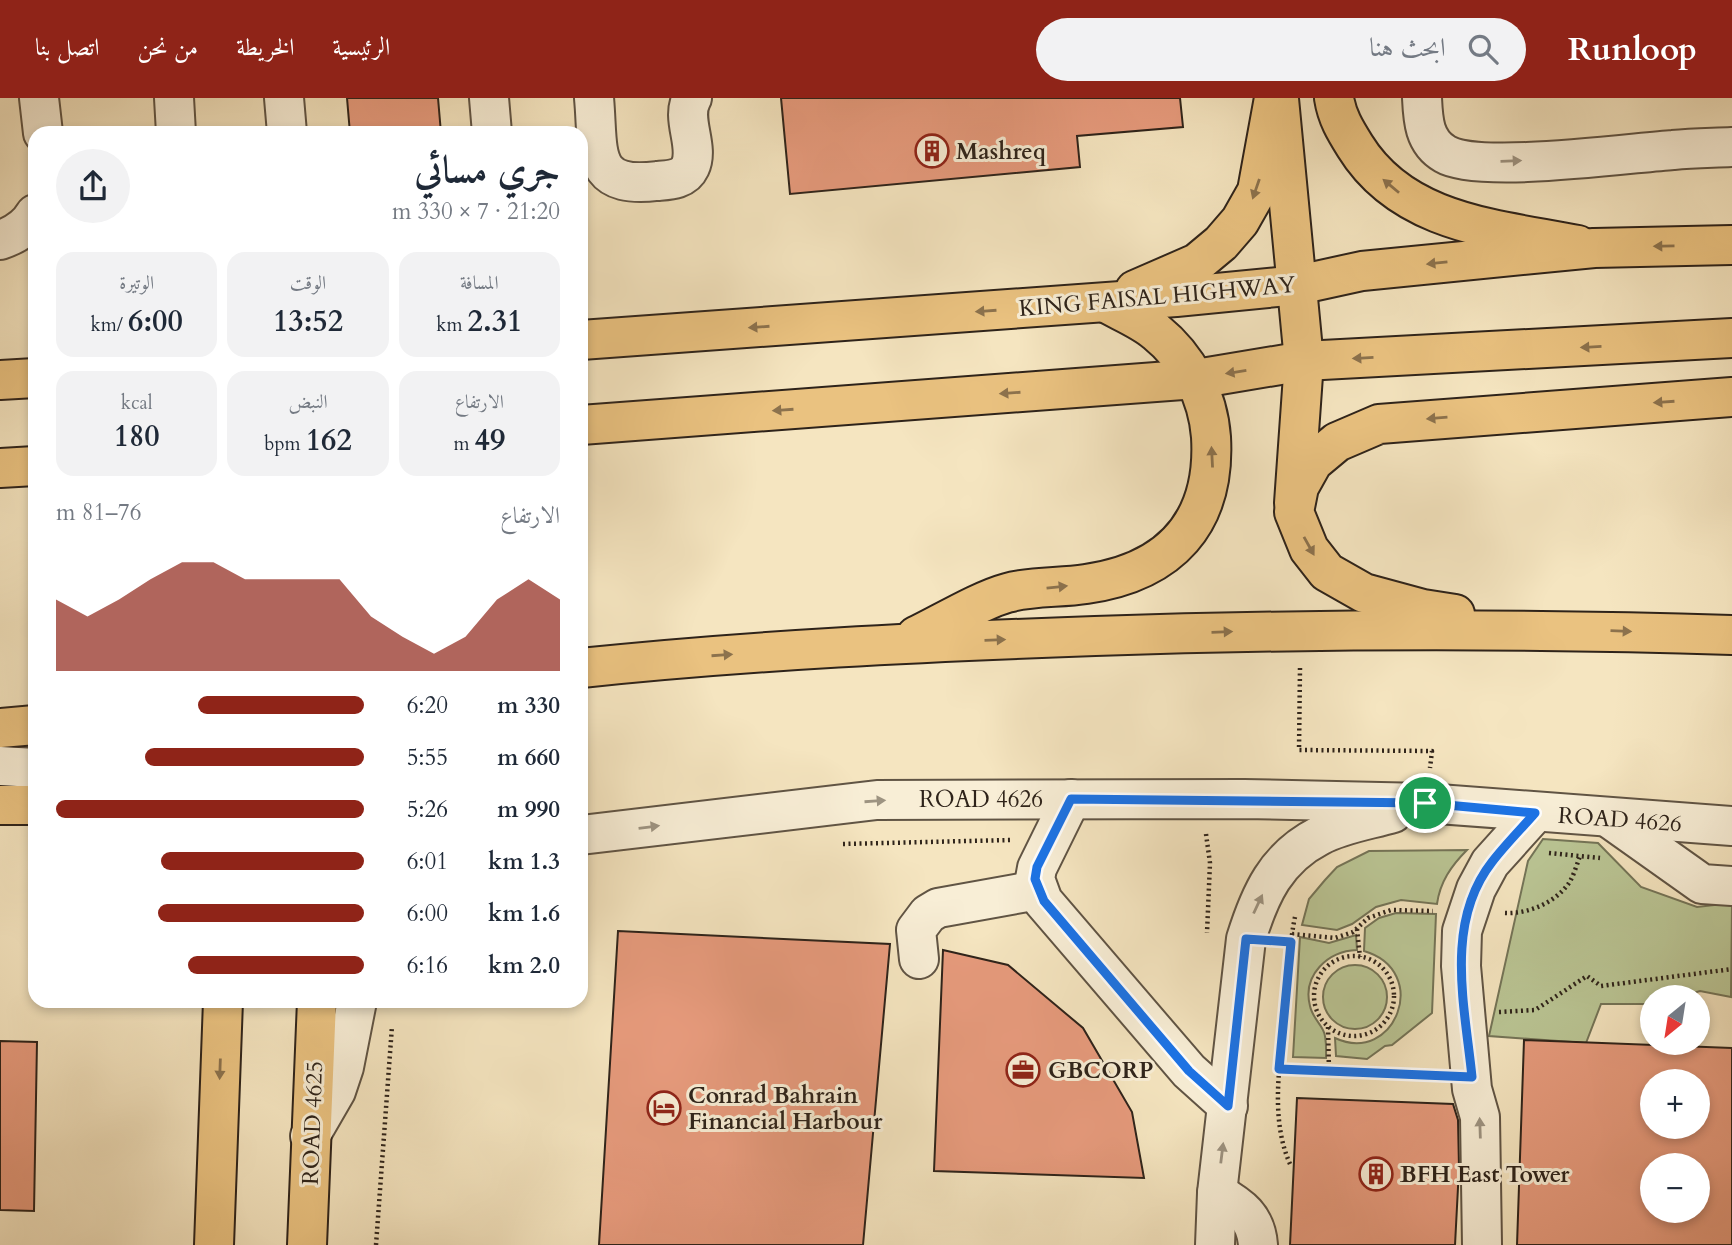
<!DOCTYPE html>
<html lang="ar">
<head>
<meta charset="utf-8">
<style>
  body { margin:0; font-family:Cardo,Amiri,serif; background:#f2f2f3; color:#1f2937; direction:rtl; height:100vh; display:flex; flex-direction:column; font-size:26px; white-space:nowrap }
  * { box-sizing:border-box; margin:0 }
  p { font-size:23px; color:#747a83 }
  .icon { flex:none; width:38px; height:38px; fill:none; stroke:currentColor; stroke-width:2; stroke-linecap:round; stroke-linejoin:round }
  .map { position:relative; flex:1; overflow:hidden; direction:ltr }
  .drawer { position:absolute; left:28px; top:28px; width:560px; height:882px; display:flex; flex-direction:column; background:#fff; border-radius:21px; box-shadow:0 4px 10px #0003; direction:rtl }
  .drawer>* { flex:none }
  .needle { width:46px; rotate:210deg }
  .fabs { position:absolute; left:1640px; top:887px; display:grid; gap:14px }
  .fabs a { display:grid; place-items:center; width:70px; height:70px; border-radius:50%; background:#fff; box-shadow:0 4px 10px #0003; font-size:35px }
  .pin { position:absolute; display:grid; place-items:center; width:60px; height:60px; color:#fff; margin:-30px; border:4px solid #fff; border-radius:50%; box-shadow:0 2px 7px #0007 }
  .round { display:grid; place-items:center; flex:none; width:74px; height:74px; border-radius:37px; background:#f2f2f3 }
  .head { display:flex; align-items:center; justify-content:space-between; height:119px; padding:0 28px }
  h1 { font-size:38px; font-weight:800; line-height:52px }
  .metrics { display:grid; grid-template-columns:repeat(3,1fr); gap:10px; height:119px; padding:7px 28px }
  .metrics div { display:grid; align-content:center; border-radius:18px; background:#f2f2f3; text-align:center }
  .metrics b { font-size:30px; font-weight:800 }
  .metrics small { font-size:19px; font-weight:400 }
  .metrics p { font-size:19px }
  .chart { height:196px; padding:14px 28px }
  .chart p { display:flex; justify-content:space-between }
  .chart svg { width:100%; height:126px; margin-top:7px; fill:#8f2418; opacity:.7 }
  ul { padding:0 28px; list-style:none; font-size:23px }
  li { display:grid; grid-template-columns:112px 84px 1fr; align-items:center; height:52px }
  li i { height:18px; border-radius:9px; background:#8f2418 }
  header { display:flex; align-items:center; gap:42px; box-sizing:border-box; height:98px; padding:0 35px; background:#8f2418; color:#fff }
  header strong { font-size:33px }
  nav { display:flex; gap:38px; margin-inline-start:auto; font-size:24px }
  .search { width:490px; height:63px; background:#f2f2f3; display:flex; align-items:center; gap:18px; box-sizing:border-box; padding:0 24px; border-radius:38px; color:#747a83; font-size:26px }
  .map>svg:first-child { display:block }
</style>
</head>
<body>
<header>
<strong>Runloop</strong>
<div class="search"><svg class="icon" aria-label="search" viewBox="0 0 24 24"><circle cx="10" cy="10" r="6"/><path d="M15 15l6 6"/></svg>ابحث هنا</div>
<nav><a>الرئيسية</a><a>الخريطة</a><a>من نحن</a><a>اتصل بنا</a></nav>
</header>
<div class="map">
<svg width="1732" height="1147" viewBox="0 0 1732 1147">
  <rect width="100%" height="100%" fill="#f5e5c0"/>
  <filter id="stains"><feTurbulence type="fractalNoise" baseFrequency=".00286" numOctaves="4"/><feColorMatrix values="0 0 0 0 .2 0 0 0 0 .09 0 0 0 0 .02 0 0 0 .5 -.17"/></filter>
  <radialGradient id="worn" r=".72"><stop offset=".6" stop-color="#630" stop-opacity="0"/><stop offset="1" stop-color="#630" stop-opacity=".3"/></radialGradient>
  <g fill="#bac594" stroke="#747457" stroke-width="2">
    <path d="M1543,741L1598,745L1641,789L1697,809L1732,805L1731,899L1700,893L1680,899L1652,900V906H1601L1586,945L1489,938L1528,763Z"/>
    <path d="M1467,752C1451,768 1440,784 1437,806L1401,802L1376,809L1352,826L1337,832L1302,827L1309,801L1325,782L1337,769L1369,753Z"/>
    <path d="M1396,815L1436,816L1432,915L1392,947L1385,948L1367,961L1336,958L1335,940C1395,968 1432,873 1364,853L1365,830L1379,820Z"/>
    <path d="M1356,837L1357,852C1328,853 1302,877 1310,908C1312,918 1319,924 1323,932C1327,939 1326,952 1326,960L1293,959L1300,839L1329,845Z"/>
    <circle cx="1355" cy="899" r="32"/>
  </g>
  <g fill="#e69a7c" stroke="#2e231a" stroke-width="2" fill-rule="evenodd">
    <path d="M347,0H438L441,35H350Z"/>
    <path d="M781,0H1180L1183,29L1077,38L1080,69L790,96Z"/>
    <path d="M618,833L890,846L863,1147H599Z"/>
    <path d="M943,852L1008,867L1083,930L1132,1014L1144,1080L934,1073Z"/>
    <path d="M1524,942L1732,950V1147H1517ZM1652,984H1698V1029H1652ZM1652,1068H1698V1113H1652Z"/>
    <path d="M0,943L37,944L34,1113L0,1112Z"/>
    <path d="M1297,1000L1453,1006L1458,1022L1459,1070L1455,1147H1290Z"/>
  </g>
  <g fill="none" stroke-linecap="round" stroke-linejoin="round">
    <defs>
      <g id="minor">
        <path d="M39,0L43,35"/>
        <path d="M174,0L176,35"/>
        <path d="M284,0L287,35"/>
        <path d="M489,0L492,35"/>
        <path d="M594,0C599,53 588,91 657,83C669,82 684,82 690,69C700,48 680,21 692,0"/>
        <path d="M1422,0C1423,22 1424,44 1445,56C1478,76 1629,55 1673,52C1693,50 1712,50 1732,49"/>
        <path d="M0,142C15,137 27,130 35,116"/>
        <path d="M0,668L35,670"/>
        <path d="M1071,701L1037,770L1035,781L1043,803L1189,973L1228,1008"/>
        <path d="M1609,720L1702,786L1732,788"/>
        <path d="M581,737L877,702L1244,701L1425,705L1732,728"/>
        <path d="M919,861L916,832L928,816L938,810L1038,792"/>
        <path d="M310,1038L336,993L344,969L357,903"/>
        <path d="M1217,1095C1240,1108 1256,1119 1258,1147"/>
        <path d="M1215,1147L1217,1095L1246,841C1260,796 1276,760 1319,738C1341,726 1369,722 1393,715"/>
        <path d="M1482,1147L1480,1019L1472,991L1461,868L1462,833L1476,791L1490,765L1535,715"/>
      </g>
      <g id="major">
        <path d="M1334,0C1337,19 1345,32 1355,48C1403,126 1497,131 1578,147"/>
        <path d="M1279,1L1304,263L1294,405"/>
        <path d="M0,707H35"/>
        <path d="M214,1147L223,903"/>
        <path d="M307,1147L317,903"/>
      </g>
      <g id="highway">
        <path d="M1135,192L1197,165L1221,145L1240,123L1257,93L1274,0"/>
        <path d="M581,242L1176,199L1298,187L1362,173L1594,150L1732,147"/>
        <path d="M0,282L35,280"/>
        <path d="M581,327L1196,281L1304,263L1732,240"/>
        <path d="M0,370L35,368"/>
        <path d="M1455,516L1423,511L1364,495L1327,474L1309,451L1294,414L1299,389L1313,364L1337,344L1379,326L1732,299"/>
        <path d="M916,538C941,526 981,502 1007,495C1031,488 1060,490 1086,486C1170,474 1216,425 1211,339C1208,298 1188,260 1156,234C1142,222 1122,214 1106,205"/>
        <path d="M581,570C752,552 923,544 1095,538C1307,531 1520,530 1732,537"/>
        <path d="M0,630L35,627"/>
      </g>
    </defs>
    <use href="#minor" stroke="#605444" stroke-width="42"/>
    <use href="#major" stroke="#2e231a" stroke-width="42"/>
    <use href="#highway" stroke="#2e231a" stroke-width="42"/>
    <g stroke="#2e231a" stroke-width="4.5" stroke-dasharray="2 3.5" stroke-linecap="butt">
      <path d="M1300,570L1299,652L1432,653L1430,670"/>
      <path d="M1206,736L1210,765L1207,835"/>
      <path d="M843,746L1010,742"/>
      <path d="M1549,755L1600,760"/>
      <path d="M1505,815C1528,816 1555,805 1569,785C1574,777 1577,766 1580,758"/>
      <path d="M1357,831L1360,859"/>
      <path d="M1292,836L1335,840L1353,834L1368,820L1391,812L1433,813"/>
      <circle cx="1354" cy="898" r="40"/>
      <path d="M1499,914L1535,912L1587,878L1601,888L1732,871"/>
      <path d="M1328,929L1329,973"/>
      <path d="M1279,971L1435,978"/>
      <path d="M1290,1066C1268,1016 1282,957 1286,905C1289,877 1289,847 1295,819"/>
      <path d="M376,1147L392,928"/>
    </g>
    <use href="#minor" stroke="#f8eed6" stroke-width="38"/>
    <use href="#major" stroke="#eac280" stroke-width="38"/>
    <use href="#highway" stroke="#eac280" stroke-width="38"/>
  </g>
  <defs><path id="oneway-solid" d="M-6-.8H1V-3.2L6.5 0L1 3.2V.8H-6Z" transform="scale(1.75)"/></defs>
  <g fill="#9d9381">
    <use href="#oneway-solid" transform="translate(1511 63) rotate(-2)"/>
    <use href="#oneway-solid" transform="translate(875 703) rotate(-4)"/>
    <use href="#oneway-solid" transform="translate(649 729) rotate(-7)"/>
    <use href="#oneway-solid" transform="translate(1258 806) rotate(-65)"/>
    <use href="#oneway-solid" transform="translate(1480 1030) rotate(-92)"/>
    <use href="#oneway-solid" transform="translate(1222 1055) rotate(-83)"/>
  </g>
  <g fill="#8c724d">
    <use href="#oneway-solid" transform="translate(1391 88) rotate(-140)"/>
    <use href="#oneway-solid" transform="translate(1256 91) rotate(109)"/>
    <use href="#oneway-solid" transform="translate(1664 148) rotate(179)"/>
    <use href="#oneway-solid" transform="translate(1437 165) rotate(174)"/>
    <use href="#oneway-solid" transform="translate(986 213) rotate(176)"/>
    <use href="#oneway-solid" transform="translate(759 229) rotate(176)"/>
    <use href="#oneway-solid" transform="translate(1591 249) rotate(177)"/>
    <use href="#oneway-solid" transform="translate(1363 260) rotate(177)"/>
    <use href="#oneway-solid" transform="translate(1236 274) rotate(171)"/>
    <use href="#oneway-solid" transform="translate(1010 295) rotate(176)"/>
    <use href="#oneway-solid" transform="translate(1664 304) rotate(176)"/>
    <use href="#oneway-solid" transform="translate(783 312) rotate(176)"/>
    <use href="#oneway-solid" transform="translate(1437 320) rotate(175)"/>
    <use href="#oneway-solid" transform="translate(1212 359) rotate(-93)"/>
    <use href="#oneway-solid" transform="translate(1309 448) rotate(61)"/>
    <use href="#oneway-solid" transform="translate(1057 489) rotate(-6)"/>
    <use href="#oneway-solid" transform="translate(1621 533) rotate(2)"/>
    <use href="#oneway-solid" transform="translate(1222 534) rotate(-2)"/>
    <use href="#oneway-solid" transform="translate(995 542) rotate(-2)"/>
    <use href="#oneway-solid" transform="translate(722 557) rotate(-4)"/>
    <use href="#oneway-solid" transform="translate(220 971) rotate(92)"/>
  </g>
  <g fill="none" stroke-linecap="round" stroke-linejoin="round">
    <defs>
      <path id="route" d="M1071,701L1425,705L1535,715C1521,731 1505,747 1492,764C1444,825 1465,909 1472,979L1279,971L1291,844L1246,841L1228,1008L1189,973L1044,803L1035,781L1037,769Z"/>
    </defs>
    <use href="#route" stroke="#fff" stroke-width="14"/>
    <use href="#route" stroke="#1a73e8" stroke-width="9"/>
  </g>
  <defs>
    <symbol id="building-ring" viewBox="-11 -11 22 22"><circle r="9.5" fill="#f8eed6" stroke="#8f2418" stroke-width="1.5"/><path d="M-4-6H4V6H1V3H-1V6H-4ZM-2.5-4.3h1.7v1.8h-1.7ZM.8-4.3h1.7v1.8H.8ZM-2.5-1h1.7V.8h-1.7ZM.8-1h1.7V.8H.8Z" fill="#8f2418"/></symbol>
    <symbol id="office-ring" viewBox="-11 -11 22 22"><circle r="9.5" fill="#f8eed6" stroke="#8f2418" stroke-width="1.5"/><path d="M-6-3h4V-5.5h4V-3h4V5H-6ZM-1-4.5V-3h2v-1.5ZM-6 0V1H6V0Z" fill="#8f2418"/></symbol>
    <symbol id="hotel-ring" viewBox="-11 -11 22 22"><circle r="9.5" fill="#f8eed6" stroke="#8f2418" stroke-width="1.5"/><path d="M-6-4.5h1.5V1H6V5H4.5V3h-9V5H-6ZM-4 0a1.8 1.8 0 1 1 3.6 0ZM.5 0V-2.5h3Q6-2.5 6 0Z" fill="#8f2418"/></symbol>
  </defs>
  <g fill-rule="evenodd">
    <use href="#building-ring" x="913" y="34" width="38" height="38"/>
    <use href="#office-ring" x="1004" y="953" width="38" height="38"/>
    <use href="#hotel-ring" x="645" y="991" width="38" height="38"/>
    <use href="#building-ring" x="1357" y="1057" width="38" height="38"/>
  </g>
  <g text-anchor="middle" stroke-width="6" stroke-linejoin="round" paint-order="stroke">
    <g font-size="23" font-weight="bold" fill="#2e231a" stroke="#f8eed6" text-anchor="start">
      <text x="956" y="61">Mashreq</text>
      <text x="1048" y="980">GBCORP</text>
      <text x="688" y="1005">Conrad Bahrain<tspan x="688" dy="26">Financial Harbour</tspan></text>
      <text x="1400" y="1084">BFH East Tower</text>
    </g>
    <g font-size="23" fill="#2e231a" stroke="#f8eed6">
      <text transform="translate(1157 198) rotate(-5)" y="8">KING FAISAL HIGHWAY</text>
      <text x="981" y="709">ROAD 4626</text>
      <text transform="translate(1620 721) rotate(4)" y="8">ROAD 4626</text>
      <text transform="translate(312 1025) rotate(-88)" y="8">ROAD 4625</text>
    </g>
  </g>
  <rect width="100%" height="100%" filter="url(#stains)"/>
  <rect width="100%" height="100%" fill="url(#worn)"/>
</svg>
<div class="fabs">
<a><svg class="needle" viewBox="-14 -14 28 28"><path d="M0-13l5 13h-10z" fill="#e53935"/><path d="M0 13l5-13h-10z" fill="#747a83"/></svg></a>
<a>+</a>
<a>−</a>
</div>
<div class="pin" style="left:1425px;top:705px;background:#1e9e55"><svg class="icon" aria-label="arrive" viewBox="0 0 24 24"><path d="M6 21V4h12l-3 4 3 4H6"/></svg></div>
<section class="drawer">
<div class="head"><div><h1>جري مسائي</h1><p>21:20 · 7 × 330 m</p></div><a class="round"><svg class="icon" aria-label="share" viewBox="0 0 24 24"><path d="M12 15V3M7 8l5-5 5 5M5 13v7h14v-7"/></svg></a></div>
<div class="metrics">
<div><p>المسافة</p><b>2.31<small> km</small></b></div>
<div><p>الوقت</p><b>13:52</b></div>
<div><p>الوتيرة</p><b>6:00<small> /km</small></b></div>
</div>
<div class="metrics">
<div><p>الارتفاع</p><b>49<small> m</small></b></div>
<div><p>النبض</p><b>162<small> bpm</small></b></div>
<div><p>kcal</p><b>180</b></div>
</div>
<div class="chart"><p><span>الارتفاع</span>76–81 m</p>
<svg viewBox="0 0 160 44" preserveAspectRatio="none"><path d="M0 44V19L10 25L20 19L30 12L40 6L50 6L60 12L70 12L80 12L90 12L100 25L110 32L120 38L130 32L140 19L150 12L160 19V44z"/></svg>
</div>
<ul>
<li><b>330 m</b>6:20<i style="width:54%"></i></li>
<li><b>660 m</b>5:55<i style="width:71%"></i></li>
<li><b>990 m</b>5:26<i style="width:100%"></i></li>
<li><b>1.3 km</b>6:01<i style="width:66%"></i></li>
<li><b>1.6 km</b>6:00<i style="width:67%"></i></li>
<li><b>2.0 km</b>6:16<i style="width:57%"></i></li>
</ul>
</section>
</div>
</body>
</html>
